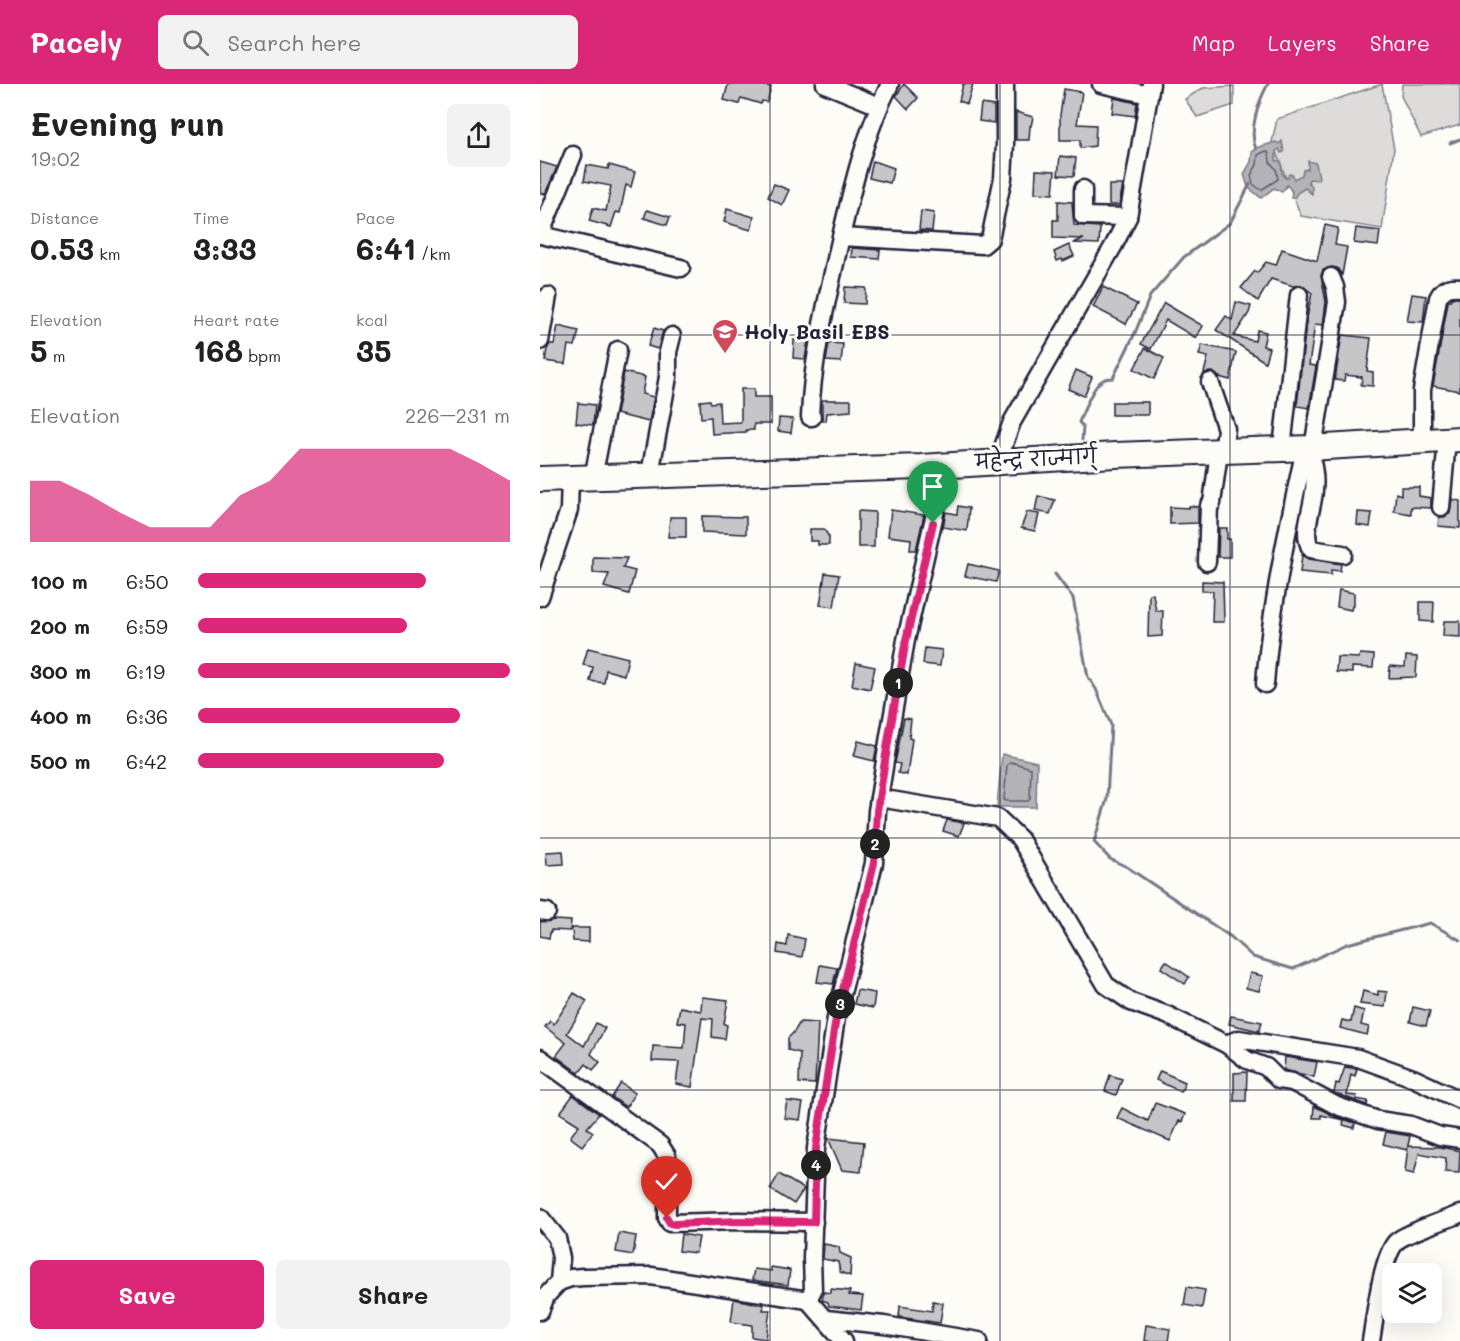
<!DOCTYPE html>
<html lang="en">
<head>
<meta charset="utf-8">
<style>
  body { margin:0; font-family:Mali,"Playpen Sans Deva",sans-serif; background:#f2f2f2; color:#222; height:100vh; display:flex; flex-direction:column; font-size:22px; white-space:nowrap }
  * { box-sizing:border-box; margin:0 }
  p { font-size:20px; color:#767676 }
  .icon { flex:none; width:33px; height:33px; fill:none; stroke:currentColor; stroke-width:2; stroke-linecap:round; stroke-linejoin:round }
  .map { position:relative; flex:1; overflow:hidden }
  .sheet { display:flex; flex-direction:column; background:#fff; width:540px }
  .sheet>* { flex:none }
  .controls { position:absolute; left:842px; top:1179px; display:grid; gap:12px }
  .controls a { display:grid; place-items:center; width:60px; height:60px; border-radius:9px; background:#fff; box-shadow:0 6px 24px #0002; font-size:30px }
  .pin { position:absolute; display:grid; place-items:center; width:51px; height:51px; color:#fff; margin:-62px -26px; border-radius:50% 50% 50% 0; rotate:-45deg; box-shadow:0 0 6px #0007 }
  .pin .icon { rotate:45deg }
  .km { position:absolute; width:30px; height:30px; margin:-15px; border-radius:50%; background:#222; color:#fff; font-size:16px; line-height:30px; text-align:center }
  .round { display:grid; place-items:center; flex:none; width:63px; height:63px; border-radius:9px; background:#f2f2f2 }
  .overview { display:flex; align-items:center; justify-content:space-between; height:102px; padding:0 30px }
  h1 { font-size:33px; font-weight:700; line-height:45px }
  .stats { display:grid; grid-template-columns:repeat(3,1fr); gap:9px; height:102px; padding:6px 30px }
  .stats div { display:grid; align-content:center }
  .stats b { font-size:30px; font-weight:700 }
  .stats small { font-size:16px; font-weight:400 }
  .stats p { font-size:16px }
  .chart { height:168px; padding:12px 30px }
  .chart p { display:flex; justify-content:space-between }
  .chart svg { width:100%; height:108px; margin-top:6px; fill:#db2777; opacity:.7 }
  .button { display:flex; gap:12px; margin-top:auto; padding:12px 30px }
  .button a { flex:1; height:69px; border-radius:9px; background:#db2777; color:#fff; font-size:24px; font-weight:700; line-height:69px; text-align:center }
  .button a+a { background:#f2f2f2; color:#222 }
  ul { padding:0 30px; list-style:none; font-size:20px }
  li { display:grid; grid-template-columns:96px 72px 1fr; align-items:center; height:45px }
  li i { height:15px; border-radius:8px; background:#db2777 }
  header { display:flex; align-items:center; gap:36px; box-sizing:border-box; height:84px; padding:0 30px; background:#db2777; color:#fff }
  header strong { font-size:28px }
  nav { display:flex; gap:33px; margin-inline-start:auto; font-size:21px }
  .search { width:420px; height:54px; background:#f2f2f2; display:flex; align-items:center; gap:15px; box-sizing:border-box; padding:0 21px; border-radius:9px; color:#767676; font-size:22px }
  main { display:flex; flex:1; min-height:0 }
  .map>svg:first-child { display:block }
</style>
</head>
<body>
<header>
<strong>Pacely</strong>
<div class="search"><svg class="icon" aria-label="search" viewBox="0 0 24 24"><circle cx="10" cy="10" r="6"/><path d="M15 15l6 6"/></svg>Search here</div>
<nav><a>Map</a><a>Layers</a><a>Share</a></nav>
</header>
<main>
<section class="sheet">
<div class="overview"><div><h1>Evening run</h1><p>19:02</p></div><a class="round"><svg class="icon" aria-label="share" viewBox="0 0 24 24"><path d="M12 15V3M7 8l5-5 5 5M5 13v7h14v-7"/></svg></a></div>
<div class="stats">
<div><p>Distance</p><b>0.53<small> km</small></b></div>
<div><p>Time</p><b>3:33</b></div>
<div><p>Pace</p><b>6:41<small> /km</small></b></div>
</div>
<div class="stats">
<div><p>Elevation</p><b>5<small> m</small></b></div>
<div><p>Heart rate</p><b>168<small> bpm</small></b></div>
<div><p>kcal</p><b>35</b></div>
</div>
<div class="chart"><p><span>Elevation</span>226–231 m</p>
<svg viewBox="0 0 160 44" preserveAspectRatio="none"><path d="M0 44V19L10 19L20 25L30 32L40 38L50 38L60 38L70 25L80 19L90 6L100 6L110 6L120 6L130 6L140 6L150 12L160 19V44z"/></svg>
</div>
<ul>
<li><b>100 m</b>6:50<i style="width:73%"></i></li>
<li><b>200 m</b>6:59<i style="width:67%"></i></li>
<li><b>300 m</b>6:19<i style="width:100%"></i></li>
<li><b>400 m</b>6:36<i style="width:84%"></i></li>
<li><b>500 m</b>6:42<i style="width:79%"></i></li>
</ul>
<div class="button"><a>Save</a><a>Share</a></div>
</section>
<div class="map">
<svg width="920" height="1257" viewBox="0 0 920 1257">
  <rect width="100%" height="100%" fill="#fdfcf7"/>
  <filter id="ink" filterUnits="userSpaceOnUse"><feTurbulence type="fractalNoise" baseFrequency=".0167" numOctaves="2"/><feDisplacementMap in="SourceGraphic" scale="12" xChannelSelector="R" yChannelSelector="G"/><feConvolveMatrix kernelMatrix="1 2 1 2 8 2 1 2 1" color-interpolation-filters="sRGB"/></filter>
  <g filter="url(#ink)">
    <g fill="#dddcdb" stroke="#807f8b" stroke-width="1.5">
      <path d="M842,0L854,65L842,145L761,132L732,58L737,35Z"/>
      <path d="M862,0H920V41L881,53L861,12Z"/>
      <path d="M694,2V21L657,33L645,15L663,4Z"/>
    </g>
    <g fill="#b2b2b7" stroke="#787885" stroke-width="1.5">
      <path d="M742,57L744,68L741,69L739,65L736,67V77H741L742,89L745,94H748L749,90L753,91L754,95L762,91L763,86L768,85V77L776,79L779,94L777,96L770,95L768,97L772,103V110L765,104L757,109L755,113L751,114L752,107L747,101L742,108L734,104L721,114L708,103L704,90L711,78L712,68L719,63L736,58L739,60Z"/>
      <path d="M462,670L497,678L496,723H457Z"/>
    </g>
    <g fill="none" stroke-linecap="round" stroke-linejoin="round">
      <g stroke="#5c5c6d" stroke-width="1.5">
        <path d="M726,67L729,69L730,78L736,85L738,95L721,106L713,100L711,91L717,81L718,71Z"/>
        <path d="M471,678L491,684L490,715L488,717H467L464,716L467,681Z"/>
      </g>
      <g stroke="#787885" stroke-width="3">
        <path d="M910,59L920,55"/>
        <path d="M716,65C708,47 719,16 728,0"/>
        <path d="M542,356L543,343L539,338C544,327 553,301 563,296C566,294 570,294 573,294L595,249L610,212L644,173L690,139L710,100"/>
        <path d="M515,490L533,514L548,593L556,605L571,641L567,715L554,758L570,775L587,783L691,853L713,873L753,885L807,860L890,839L920,856"/>
      </g>
    </g>
    <g fill="#c6c6c8" stroke="#22223b" stroke-width="1.5">
      <path d="M188,0H219L231,3L227,18L222,17L221,20L201,14L199,20L184,16Z"/>
      <path d="M364,0L378,14L368,25L356,12Z"/>
      <path d="M423,0H433L427,20L419,17Z"/>
      <path d="M524,5L542,8L537,40L556,41L555,62L540,64V56H520V31Z"/>
      <path d="M574,14L597,19L595,32L572,29Z"/>
      <path d="M441,20L454,22V39L439,37Z"/>
      <path d="M476,28L493,33L491,42H490L489,56H476Z"/>
      <path d="M520,72L536,74L534,92L518,91Z"/>
      <path d="M333,77L354,84L350,99L329,94Z"/>
      <path d="M0,78L17,83L5,110L0,109Z"/>
      <path d="M47,81L68,85L69,81L95,88L91,103L86,101L80,129L76,128L71,143L49,137L53,124L66,127L71,102L44,97Z"/>
      <path d="M496,86L515,87L513,110L495,109Z"/>
      <path d="M234,100L249,106L242,121L228,113Z"/>
      <path d="M569,101H583L579,121H569Z"/>
      <path d="M518,117L532,118L534,141L560,143L559,160L533,159L544,155L513,154V136H518Z"/>
      <path d="M187,125L214,133L211,146L184,138Z"/>
      <path d="M107,126L130,133L127,141L104,134Z"/>
      <path d="M381,127L394,129L392,147L379,146Z"/>
      <path d="M785,141L798,144L795,161L807,163L802,191L797,184L792,183L783,186L781,191L786,218L783,241L775,240L769,281L776,282L769,324L757,322L766,239L772,209L761,201L753,202L731,195L718,217L701,204L715,187L717,189L726,178L736,181L742,165L777,177Z"/>
      <path d="M816,144L840,147L838,162L814,159Z"/>
      <path d="M529,161L534,172L523,177L522,175L517,177L514,168Z"/>
      <path d="M312,164L340,166L339,175L311,173Z"/>
      <path d="M305,203L326,204L325,220L304,219Z"/>
      <path d="M563,203L597,220L586,240L553,223Z"/>
      <path d="M872,210L886,212L883,238L867,237Z"/>
      <path d="M914,213H920V307L893,302L908,218Z"/>
      <path d="M696,218L711,222L709,229L694,252L715,257L717,246L726,248L723,262L729,264L725,278L676,246L686,232L692,236Z"/>
      <path d="M624,219L663,242L656,254L626,236L611,265L601,260Z"/>
      <path d="M18,242L39,247L35,262L28,261L25,280L5,277L7,265L10,260H14Z"/>
      <path d="M114,244L123,247L118,265L108,262Z"/>
      <path d="M802,251L831,254L827,287L833,288V302L821,301L822,293L805,291L804,297L795,296Z"/>
      <path d="M254,256L268,257L265,275L253,274Z"/>
      <path d="M289,259L303,260L301,278L286,277Z"/>
      <path d="M662,261L696,268L690,296L679,293L673,288L664,289L668,273L659,271Z"/>
      <path d="M605,264L624,274L614,295L594,285Z"/>
      <path d="M536,286L552,293L544,312L528,305Z"/>
      <path d="M84,288L105,293L102,310L114,313L109,338L76,330Z"/>
      <path d="M201,305H214V313H231V340H214V346H206V348L172,350L171,333L161,334L160,317L170,316L171,319L179,318L180,339L201,338Z"/>
      <path d="M282,316H311V327L287,329L286,337H282Z"/>
      <rect x="572" y="318" width="36" height="13"/>
      <path d="M38,319L55,321L53,341L36,339Z"/>
      <path d="M239,334L253,335L251,349L238,347Z"/>
      <path d="M861,403H879V412L891,414V424L871,423V430L854,427L856,409L861,411Z"/>
      <path d="M498,412L515,416L510,430L495,427Z"/>
      <path d="M912,415L920,417V444L898,442L899,433H905L910,429Z"/>
      <path d="M418,422L429,424L427,447L403,443L406,428L417,430Z"/>
      <path d="M649,422L658,423V439L630,440V423L649,424Z"/>
      <path d="M351,426L384,431L376,466H370L371,455L348,452Z"/>
      <path d="M318,427L335,428L334,463H318Z"/>
      <path d="M487,428L499,430L495,447L481,444Z"/>
      <path d="M818,428L832,429L830,443L817,441Z"/>
      <path d="M162,432L206,433V450L162,448Z"/>
      <path d="M130,433H146V453H128Z"/>
      <path d="M679,444H687V455H690V473H678Z"/>
      <path d="M270,445H284L289,453V461H278V457H270Z"/>
      <path d="M762,471L769,475L801,480L800,487L791,486V491L760,488Z"/>
      <path d="M53,473L87,474L83,484L95,487L89,510L64,503L69,490L53,489Z"/>
      <path d="M428,480L459,487L456,498L425,492Z"/>
      <path d="M285,489L299,491L294,523L280,521Z"/>
      <path d="M662,497L683,498L684,538H672L673,507H662Z"/>
      <path d="M799,506L814,509V522H812L811,526L797,523Z"/>
      <path d="M609,510H613L616,527H623L622,552L608,553Z"/>
      <path d="M880,518H894L893,538L880,537Z"/>
      <path d="M904,537H920V553L903,552Z"/>
      <path d="M48,564L88,574L84,591L66,586L64,599L50,597L53,583L43,581Z"/>
      <path d="M385,564L402,566L400,582L383,580Z"/>
      <path d="M820,570L834,571L833,584L812,583V589L796,588L797,573L819,574Z"/>
      <path d="M866,572L877,573L876,593L849,594L850,582L865,583Z"/>
      <path d="M316,579L335,583L330,605L312,601Z"/>
      <path d="M364,634L371,635L369,654L372,655L367,691L358,689L360,680L355,679Z"/>
      <path d="M318,657L337,662L334,677L314,672Z"/>
      <path d="M407,736L424,739L419,752L403,747Z"/>
      <path d="M23,767L24,780L7,781L6,768Z"/>
      <path d="M13,836L31,837L30,847L11,846L9,854L0,852V838Z"/>
      <path d="M32,844H49V858L33,857Z"/>
      <path d="M248,851L265,855L262,873L237,869L238,860L247,862Z"/>
      <path d="M626,877L649,893L645,900L621,884Z"/>
      <path d="M280,881L297,884L293,900L277,898Z"/>
      <path d="M710,889L723,892L719,907L706,904Z"/>
      <path d="M317,906L335,909L333,924L314,920Z"/>
      <path d="M823,907L838,911V907L847,908L845,923L820,920Z"/>
      <path d="M34,909L47,917L27,949L44,962L56,939L65,944L51,970L60,978L53,986L46,980L39,989L16,972L26,959L5,943L10,937L14,940Z"/>
      <path d="M162,913L188,916L184,940L187,941L185,955L172,953L173,935L162,934L152,1003L136,1000L139,978L112,977L113,962L144,964L146,939L137,938L140,923L161,927Z"/>
      <path d="M873,923L890,927L886,942L870,938Z"/>
      <path d="M814,924L824,927L821,941L829,943L827,951L800,944L802,936L811,938Z"/>
      <path d="M691,932L722,938L719,947L689,940Z"/>
      <path d="M260,938L278,939L275,1000L259,999L260,969L248,966V954L254,948Z"/>
      <path d="M745,973L777,978L774,993L744,986Z"/>
      <path d="M805,983L817,985L815,992L811,990L807,1011L817,1012L816,1015L828,1017L827,1021L794,1009L796,999L799,1000Z"/>
      <path d="M620,987L645,998L641,1008L616,996Z"/>
      <path d="M707,988L706,1017H694V989Z"/>
      <path d="M570,991L582,995L576,1011L565,1007Z"/>
      <path d="M81,999L95,1009L86,1023L72,1013Z"/>
      <path d="M33,1011L59,1030L47,1044L53,1048L42,1062L30,1053L39,1041L20,1029Z"/>
      <path d="M247,1017L263,1019L260,1036L244,1034Z"/>
      <path d="M615,1019L645,1030L642,1038L639,1037L630,1057L577,1034L582,1024L608,1037Z"/>
      <path d="M774,1022L794,1032L815,1039L814,1044L803,1041L804,1036L781,1031V1034H773Z"/>
      <path d="M846,1048L870,1052L867,1066L843,1060Z"/>
      <path d="M288,1054L324,1058L321,1088L302,1086Z"/>
      <path d="M868,1062L900,1063L920,1067L919,1089L905,1088L906,1074L879,1069L874,1090L865,1088Z"/>
      <path d="M239,1090L264,1105L254,1120L230,1105Z"/>
      <path d="M79,1149L96,1152L93,1171L76,1168Z"/>
      <path d="M141,1150L159,1153L156,1169L139,1167Z"/>
      <path d="M284,1160L299,1163L300,1169L311,1174L310,1192L300,1188L298,1178L283,1175Z"/>
      <path d="M231,1183L250,1186L248,1201L212,1196L214,1185L231,1187Z"/>
      <path d="M647,1203L665,1206L662,1224L644,1221Z"/>
      <path d="M291,1205L310,1207L309,1211L323,1212L321,1226L289,1222L288,1218L282,1216L284,1208L291,1209Z"/>
      <path d="M194,1215L224,1221L223,1226H230L226,1255L212,1253V1241L191,1238Z"/>
      <path d="M393,1217L403,1219L400,1239L359,1233L360,1222L392,1227Z"/>
      <path d="M606,1241L630,1245L628,1257H604Z"/>
    </g>
    <g fill="none" stroke-linecap="round" stroke-linejoin="round">
      <defs>
        <g id="minor">
          <path d="M285,0L339,22"/>
          <path d="M561,0L609,11"/>
          <path d="M543,105V132L588,133"/>
          <path d="M0,151L33,71"/>
          <path d="M1,151L141,184"/>
          <path d="M301,153L443,161L450,155L463,94L465,60V0"/>
          <path d="M0,257L8,212"/>
          <path d="M670,298L686,345L683,368"/>
          <path d="M272,333H270C272,277 286,221 298,166C311,109 323,53 350,0"/>
          <path d="M882,358V306L898,214C903,204 909,202 920,203"/>
          <path d="M742,364L759,211"/>
          <path d="M769,364C772,378 776,392 774,406C773,426 761,448 771,465L803,470"/>
          <path d="M773,364L797,218L795,203L791,193"/>
          <path d="M458,377L472,338L574,161L588,133L611,0"/>
          <path d="M111,392L112,379L128,293V268L132,252"/>
          <path d="M53,394L78,266"/>
          <path d="M901,423L907,356"/>
          <path d="M667,478L669,422L672,419L679,368"/>
          <path d="M0,513L29,426L30,394"/>
          <path d="M725,600C731,521 748,442 765,365"/>
          <path d="M339,714L458,734L480,755L566,901L591,918L627,931L686,960L707,976L726,983L739,996L752,998L797,1022L838,1036L871,1041L900,1052L920,1055"/>
          <path d="M0,827L7,828"/>
          <path d="M686,960L699,955L818,974L873,994L920,1016"/>
          <path d="M0,974L120,1061L127,1072V1134L130,1139L198,1137L274,1138"/>
          <path d="M0,1133L17,1154L21,1174L19,1198"/>
          <path d="M268,1216L304,1257"/>
          <path d="M0,1227L6,1212L19,1198L31,1194L43,1193L111,1192L268,1216L273,1206L272,1174L276,1064L296,934L334,779L337,727L349,652L366,556L406,381"/>
          <path d="M286,1235L344,1241L439,1257"/>
          <path d="M831,1257C835,1234 841,1175 856,1158C863,1150 908,1135 920,1130"/>
        </g>
        <path id="highway" d="M0,395L381,383L575,371L769,364L920,355"/>
      </defs>
      <use href="#minor" stroke="#22223b" stroke-width="21"/>
      <use href="#highway" stroke="#22223b" stroke-width="28"/>
      <use href="#minor" stroke="#fdfcf7" stroke-width="16"/>
      <use href="#highway" stroke="#fdfcf7" stroke-width="24"/>
    </g>
  </g>
  <g fill="none" stroke-linecap="round" stroke-linejoin="round" filter="url(#ink)">
    <defs>
      <path id="route" d="M127,1134L130,1139L135,1140L198,1137L274,1138L276,1064L296,934L334,779L337,727L349,652L366,556L393,439"/>
    </defs>
    <use href="#route" stroke="#fff" stroke-width="12"/>
    <use href="#route" stroke="#db2777" stroke-width="8"/>
  </g>
  <path fill="none" stroke="#22223b" stroke-width="1.5" stroke-opacity="0.55" d="M230,0V1257M460,0V1257M690,0V1257M0,251H920M0,503H920M0,754H920M0,1006H920"/>
  <defs>
    <symbol id="school-pin" viewBox="-11 -11 22 30"><path d="M0 17L-7.5 6A9.5 9.5 0 1 1 7.5 6Z" fill="#d1495b" stroke="#fdfcf7"/><path d="M0-5L7-2L0 1L-7-2ZM-4 1L0 2.5L4 1V4Q0 6-4 4Z" fill="#fff"/></symbol>
  </defs>
  <g fill-rule="evenodd">
    <use href="#school-pin" x="170" y="233" width="30" height="40"/>
  </g>
  <g text-anchor="middle" stroke-width="6" stroke-linejoin="round" paint-order="stroke">
    <g font-size="20" font-weight="bold" fill="#22223b" stroke="#fdfcf7" text-anchor="start">
      <text x="204" y="255">Holy Basil EBS</text>
    </g>
    <g font-size="20" fill="#22223b" stroke="#fdfcf7">
      <text transform="translate(496 375) rotate(-3)" y="7">महेन्द्र राज्मार्ग्</text>
    </g>
  </g>
</svg>
<div class="controls">
<a><svg class="icon" aria-label="layers" viewBox="0 0 24 24"><path d="M12 4l9 5-9 5-9-5zM3 14l9 5 9-5"/></svg></a>
</div>
<div class="pin" style="left:393px;top:439px;background:#1e9e55"><svg class="icon" aria-label="arrive" viewBox="0 0 24 24"><path d="M6 21V4h12l-3 4 3 4H6"/></svg></div>
<div class="pin" style="left:127px;top:1134px;background:#d93025"><svg class="icon" aria-label="check" viewBox="0 0 24 24"><path d="M5 12l5 5 9-10"/></svg></div>
<b class="km" style="left:358px;top:599px">1</b>
<b class="km" style="left:335px;top:760px">2</b>
<b class="km" style="left:300px;top:920px">3</b>
<b class="km" style="left:276px;top:1081px">4</b>
</div>
</main>
</body>
</html>
